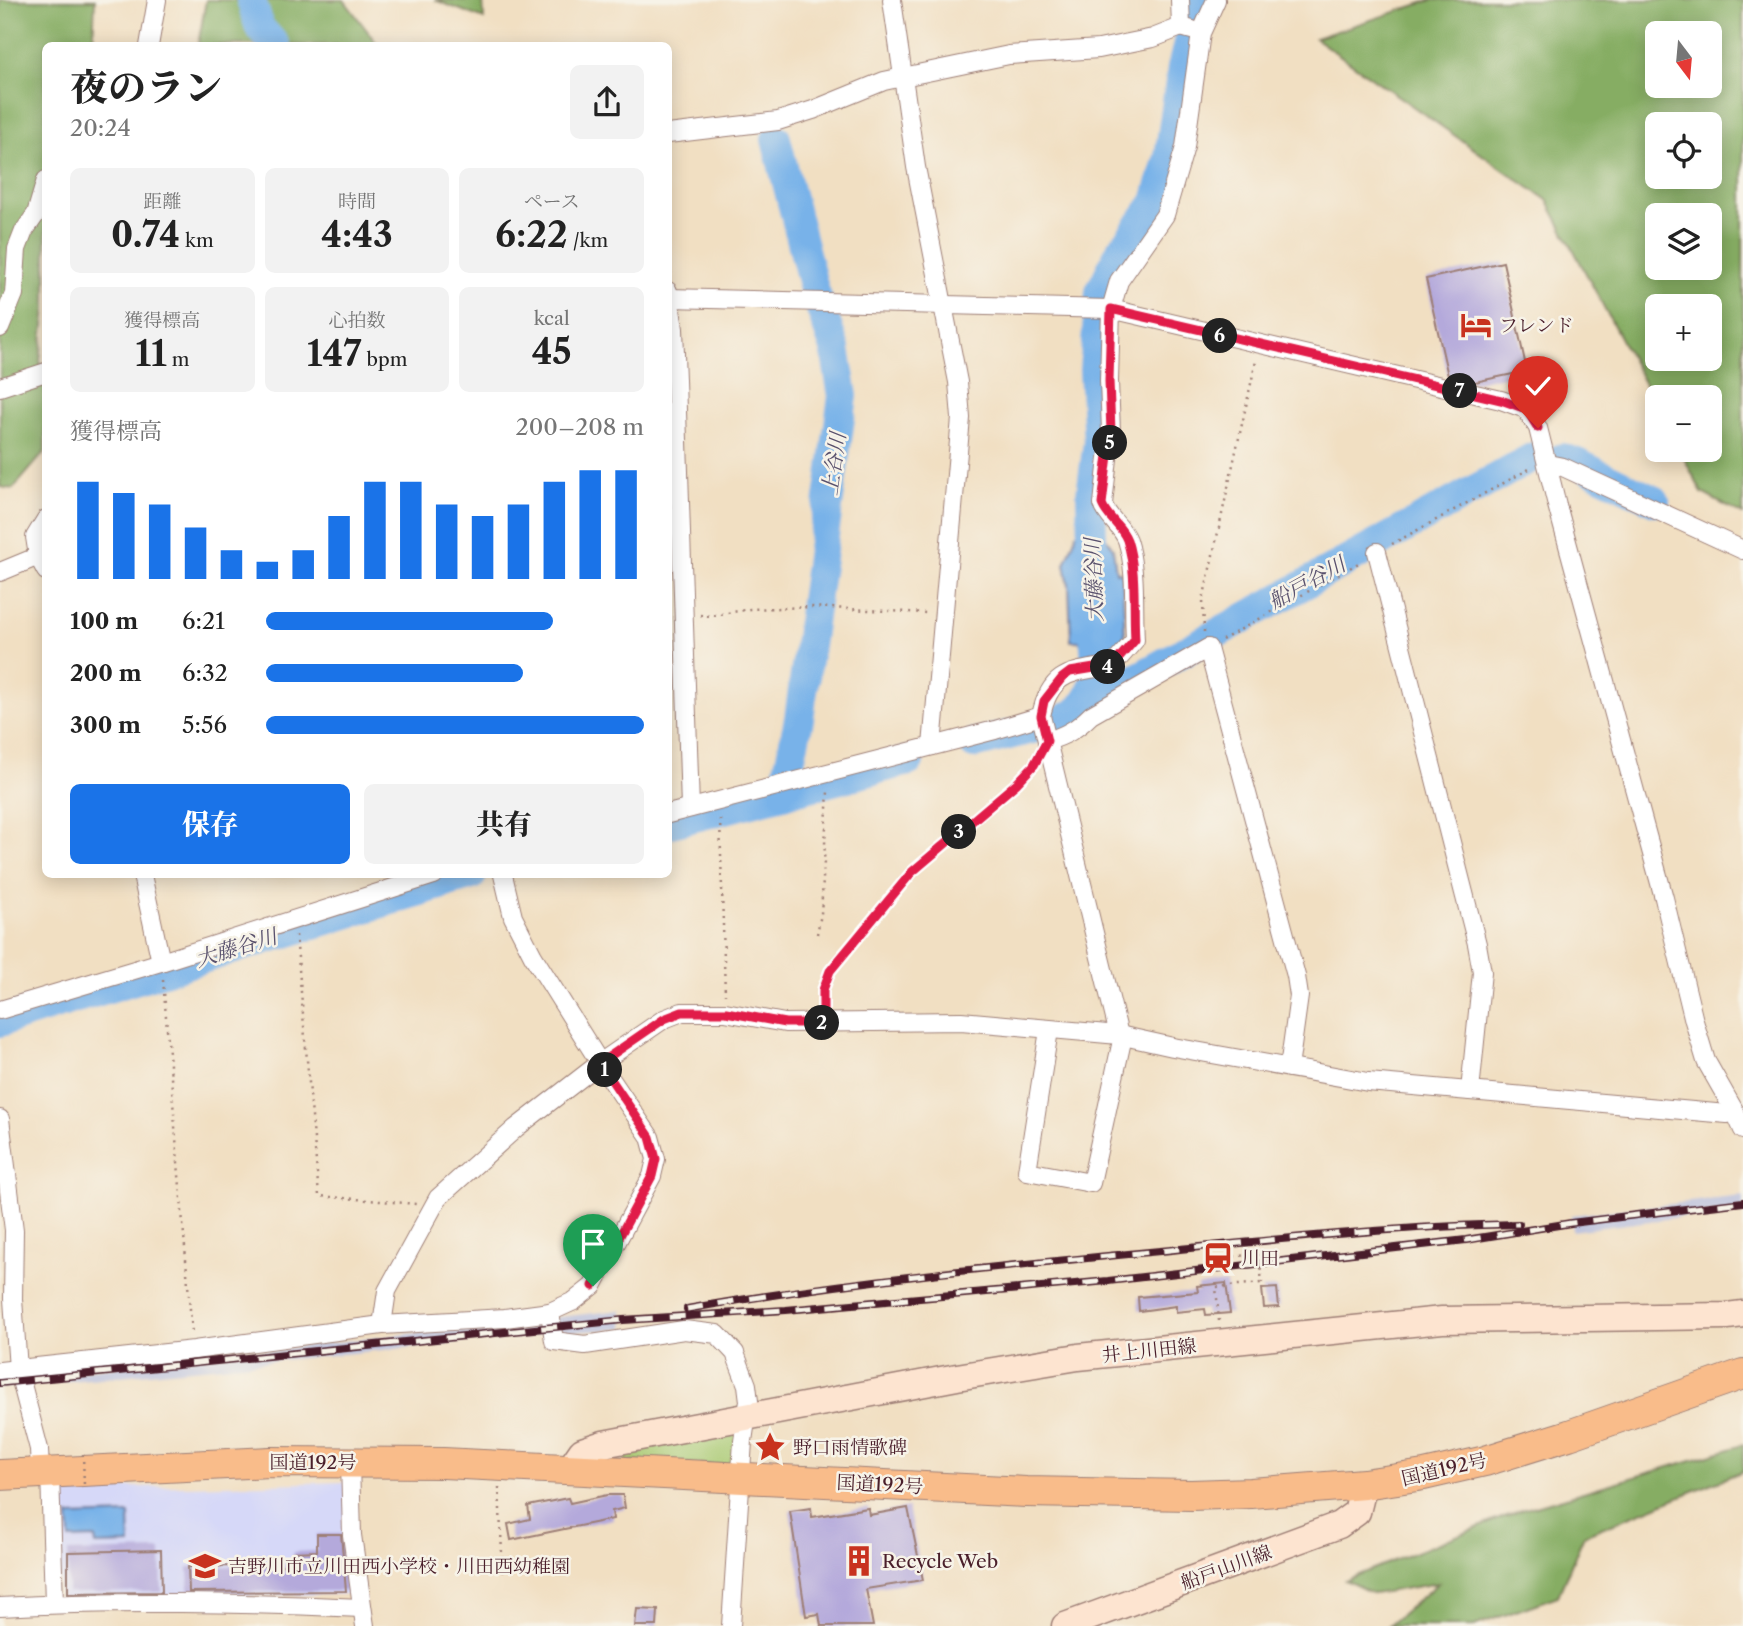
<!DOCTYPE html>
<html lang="ja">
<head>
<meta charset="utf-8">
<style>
  body { margin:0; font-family:"Libre Caslon Text","Noto Serif JP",serif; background:#f2f2f2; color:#222; height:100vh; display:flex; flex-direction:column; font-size:26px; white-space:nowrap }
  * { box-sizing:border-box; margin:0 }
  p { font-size:23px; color:#767676 }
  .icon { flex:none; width:38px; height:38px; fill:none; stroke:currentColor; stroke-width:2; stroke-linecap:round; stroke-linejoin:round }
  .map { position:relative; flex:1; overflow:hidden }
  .details { position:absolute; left:42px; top:42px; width:630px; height:836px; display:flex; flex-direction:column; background:#fff; border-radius:10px; box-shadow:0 4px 18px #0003 }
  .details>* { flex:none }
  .needle { width:46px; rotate:164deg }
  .buttons { position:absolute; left:1645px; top:21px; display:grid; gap:14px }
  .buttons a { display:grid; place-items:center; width:77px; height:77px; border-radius:10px; background:#fff; box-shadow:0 4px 18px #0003; font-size:35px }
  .pin { position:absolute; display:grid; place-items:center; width:60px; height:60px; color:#fff; margin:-72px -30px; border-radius:50% 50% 50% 0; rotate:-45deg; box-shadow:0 0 7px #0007 }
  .pin .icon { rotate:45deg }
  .km { position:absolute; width:35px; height:35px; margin:-18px; border-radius:50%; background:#222; color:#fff; font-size:19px; line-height:35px; text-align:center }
  .round { display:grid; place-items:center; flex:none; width:74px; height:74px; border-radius:10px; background:#f2f2f2 }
  .overview { display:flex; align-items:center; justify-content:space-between; height:119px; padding:0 28px }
  h1 { font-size:38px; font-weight:800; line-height:52px }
  .stats { display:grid; grid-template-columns:repeat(3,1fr); gap:10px; height:119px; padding:7px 28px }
  .stats div { display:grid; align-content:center; border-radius:10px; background:#f2f2f2; text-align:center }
  .stats b { font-size:35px; font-weight:800 }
  .stats small { font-size:19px; font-weight:400 }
  .stats p { font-size:19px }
  .chart { height:196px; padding:14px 28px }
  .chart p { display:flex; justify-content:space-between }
  .chart svg { width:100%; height:126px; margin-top:7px; stroke:#1a73e8; stroke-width:6 }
  .primary-button { display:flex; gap:14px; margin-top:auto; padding:14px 28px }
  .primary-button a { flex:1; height:80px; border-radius:10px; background:#1a73e8; color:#fff; font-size:28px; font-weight:800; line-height:80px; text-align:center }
  .primary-button a+a { background:#f2f2f2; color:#222 }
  ul { padding:0 28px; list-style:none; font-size:23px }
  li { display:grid; grid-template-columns:112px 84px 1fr; align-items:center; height:52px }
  li i { height:18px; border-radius:9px; background:#1a73e8 }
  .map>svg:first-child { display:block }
</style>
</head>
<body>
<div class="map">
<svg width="1743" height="1626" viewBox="0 0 1743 1626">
  <rect width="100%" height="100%" fill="#f7f3e8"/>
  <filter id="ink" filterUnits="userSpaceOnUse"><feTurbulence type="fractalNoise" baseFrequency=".0143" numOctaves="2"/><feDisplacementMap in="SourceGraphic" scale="14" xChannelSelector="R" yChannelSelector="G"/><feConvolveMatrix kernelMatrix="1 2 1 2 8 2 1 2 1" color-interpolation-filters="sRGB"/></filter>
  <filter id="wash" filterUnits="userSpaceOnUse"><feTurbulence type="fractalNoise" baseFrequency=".00686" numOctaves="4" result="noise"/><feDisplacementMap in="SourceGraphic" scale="28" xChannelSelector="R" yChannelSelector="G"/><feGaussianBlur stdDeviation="1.57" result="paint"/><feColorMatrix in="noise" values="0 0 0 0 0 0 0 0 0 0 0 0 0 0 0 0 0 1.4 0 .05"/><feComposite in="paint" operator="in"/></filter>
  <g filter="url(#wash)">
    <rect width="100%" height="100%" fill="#f1dfc2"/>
    <path fill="#d6d8f8" d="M346,1482L353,1594L60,1599L56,1489Z"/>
    <g fill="#bec3dd">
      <path d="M1743,1196V1209L1572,1231L1571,1215Z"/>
      <path d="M621,1310L624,1329L553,1333L0,1388V1380Z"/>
    </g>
    <path fill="#a8c971" stroke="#79744e" stroke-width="2" d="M742,1427L738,1466L625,1462L627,1450Z"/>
    <g fill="#86ad63" stroke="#686647" stroke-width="2" fill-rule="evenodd">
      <path d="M0,0H95L93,45L46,46V308L40,361L45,377V452L13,489L0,487Z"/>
      <path d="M206,0H344L378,45H198Z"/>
      <path d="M435,0H483L484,19Z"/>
      <path d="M1432,0H1743V515L1702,493L1680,450H1710V397H1657V407L1547,200L1315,38ZM1710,33V86H1657V33ZM1710,124V177H1657V124ZM1710,215V268H1657V215ZM1710,306V359H1657V306Z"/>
      <path d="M1743,1445V1471L1584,1535L1558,1596L1474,1626H1388L1438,1583L1374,1594L1345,1580L1522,1510Z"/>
    </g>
    <g fill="#78b2e9" stroke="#61688a" stroke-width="2">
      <path d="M1105,530L1106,538L1113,548L1116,572H1122L1125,636L1113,650L1086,652L1079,641H1071L1069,585L1065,564L1077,533Z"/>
      <path d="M129,1514L130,1544L96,1545L95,1538L70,1539L69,1516Z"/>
    </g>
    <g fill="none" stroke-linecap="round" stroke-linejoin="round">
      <g stroke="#78b2e9" stroke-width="30">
        <path d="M251,0L260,28L276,46"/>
        <path d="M776,139L814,289L835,349L843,396L799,719L783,794"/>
        <path d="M1562,458L1577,463L1655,501"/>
        <path d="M1081,709L1533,457"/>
        <path d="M974,744L1060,722L1081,709L1089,697L1097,676L1094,634L1091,494L1098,442L1094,370L1100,292L1119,253L1156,202L1169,157L1182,68L1196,12L1204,0"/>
        <path d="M668,824L909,761"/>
        <path d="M0,1022L472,875"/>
      </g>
    </g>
    <g id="blocks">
      <g fill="#b4a9db">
        <path d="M1503,262L1527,371L1475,382L1448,376L1426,279Z"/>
        <path d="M1226,1283L1230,1313L1206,1315L1205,1309L1176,1312V1306L1139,1311L1138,1297L1198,1292L1197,1286Z"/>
        <path d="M1277,1288L1279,1307L1264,1308L1262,1289Z"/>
        <path d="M607,1495H623L625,1508L612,1511L613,1519L511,1540L508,1524L530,1519L528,1506L568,1498L570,1503Z"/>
        <path d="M811,1508L812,1517L868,1508L869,1515L908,1508L923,1580L866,1589L873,1626H821L819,1614L806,1616L790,1511Z"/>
        <path d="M317,1534H341L346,1591L189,1592L188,1567L293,1565V1552L317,1551Z"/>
        <path d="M161,1550L162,1592L68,1593V1552Z"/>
        <path d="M637,1609L658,1610L657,1626H635Z"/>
      </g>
    </g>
  </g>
  <g filter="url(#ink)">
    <use href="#blocks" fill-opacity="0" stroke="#9e7f76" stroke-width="2"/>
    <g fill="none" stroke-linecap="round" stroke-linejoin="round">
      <defs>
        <g id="minor">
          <path d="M892,0L916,167L958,382L961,418L932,746"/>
          <path d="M1180,0L1181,27L1192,30"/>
          <path d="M149,46L157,0"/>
          <path d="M668,134L778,121L813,110L884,81L903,77L1009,55L1099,49L1153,38L1181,27"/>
          <path d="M668,291L674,329L676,380L690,808"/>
          <path d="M668,298L1111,309L1501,400L1526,409L1538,428L1557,505L1664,898L1694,1021L1706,1061L1735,1112L1743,1130"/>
          <path d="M0,328L14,294L17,249L24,231L36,214L46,180"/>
          <path d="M0,387L46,372"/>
          <path d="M1548,464L1563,467L1743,550"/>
          <path d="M46,519L35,537L38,556L46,571"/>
          <path d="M1377,552L1477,944L1482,972L1470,1091"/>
          <path d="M0,572L46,553"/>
          <path d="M1047,741C1065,736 1077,729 1091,715L1208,648L1296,976L1299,996L1289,1068"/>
          <path d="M668,814L995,730L1041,716"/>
          <path d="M142,875L161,962"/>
          <path d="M0,1010L161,962L434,875"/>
          <path d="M1049,1030L1027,1171L1091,1183L1123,1036"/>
          <path d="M1119,1035L1041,716C1051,668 1075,673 1113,665L1135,640C1133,608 1137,571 1127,540C1122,526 1107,518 1103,504L1111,431L1109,381L1111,309L1119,281L1165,215L1185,147L1201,33L1216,0"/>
          <path d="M0,1119L14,1230L13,1299L18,1369L39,1449L40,1472"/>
          <path d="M550,1312L554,1341L585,1345L684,1330L717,1334L735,1353L747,1385L749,1401L743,1441L731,1626"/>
          <path d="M382,1325L387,1291L438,1198L516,1128L600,1063L664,1019L682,1012H725L785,1023L961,1021L1119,1035L1173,1047L1368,1082L1727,1114L1735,1112"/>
          <path d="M0,1371L194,1350L382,1325L505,1318L550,1312L574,1301L593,1286L652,1176L656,1159L650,1137L600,1063L533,956L513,917L503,875"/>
          <path d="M350,1462L352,1535L365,1626"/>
          <path d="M50,1472L54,1604"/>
          <path d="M0,1607C120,1600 242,1603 362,1608"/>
        </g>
        <g id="secondary">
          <path d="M571,1467L582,1451L603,1444L957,1377L1078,1357L1442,1320L1727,1316L1743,1314"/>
          <path d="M1065,1626L1339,1525L1357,1512L1364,1484"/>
        </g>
        <path id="trunk" d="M0,1475L270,1462L443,1463L1026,1492L1191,1495L1251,1493L1364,1484L1424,1475L1485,1461L1569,1435L1743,1374"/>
      </defs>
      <use href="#minor" stroke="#9e7f76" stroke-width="20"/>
      <use href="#secondary" stroke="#9e7f76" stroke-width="29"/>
      <use href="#trunk" stroke="#9e7f76" stroke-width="32"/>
      <g stroke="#9e7f76" stroke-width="2.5" stroke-dasharray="2 5" stroke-linecap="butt">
        <path d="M1392,544L1531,468"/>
        <path d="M700,615L710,616L750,609L811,607L927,613"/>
        <path d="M1204,632L1203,600L1256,361"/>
        <path d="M1222,640L1362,561"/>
        <path d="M720,819L725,995"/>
        <path d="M817,934L821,914L828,791"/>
        <path d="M296,935L319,1196L417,1204"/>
        <path d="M163,980L192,1333"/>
        <path d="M823,1005V990L830,971L912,872L1017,783L1035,762"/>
        <path d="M1227,1257L1259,1254"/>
        <path d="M1219,1321L1216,1287L1262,1283"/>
        <path d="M499,1487L503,1576"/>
      </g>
      <use href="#minor" stroke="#fff" stroke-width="18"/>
      <use href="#secondary" stroke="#fde4d0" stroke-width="26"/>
      <use href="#trunk" stroke="#f9bc8a" stroke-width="30"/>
      <defs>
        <g id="rail">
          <path d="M687,1309C844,1281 1002,1266 1160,1251C1280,1239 1399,1226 1519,1224"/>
          <path d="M0,1383L623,1320L786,1310L1108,1281L1466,1240L1571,1223L1743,1202"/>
        </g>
      </defs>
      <use href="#rail" stroke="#4a1f2b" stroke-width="8"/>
      <use href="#rail" stroke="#f7f3e8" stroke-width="5" stroke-dasharray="16" stroke-linecap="butt"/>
      <g stroke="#9e7f76" stroke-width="2.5" stroke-dasharray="2 5" stroke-linecap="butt">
        <path d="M1259,1254L1262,1283"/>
        <path d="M83,1454L84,1486"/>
      </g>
    </g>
  </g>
  <g fill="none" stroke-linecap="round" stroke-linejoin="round" filter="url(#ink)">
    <defs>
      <path id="route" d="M593,1286L652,1176L656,1159L650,1137L600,1063L664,1019L682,1012H726L785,1023H823V990L830,971L912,872L1017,783L1034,765L1047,741L1041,716L1044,701L1062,678L1070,672L1113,665L1135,640C1133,608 1137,571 1127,540C1122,526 1107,518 1102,504L1111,431L1109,381L1111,309L1501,400L1526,409L1538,428"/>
    </defs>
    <use href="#route" stroke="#fff" stroke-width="14"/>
    <use href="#route" stroke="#e11d48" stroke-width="9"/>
  </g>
  <defs>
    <symbol id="hotel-bare" viewBox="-9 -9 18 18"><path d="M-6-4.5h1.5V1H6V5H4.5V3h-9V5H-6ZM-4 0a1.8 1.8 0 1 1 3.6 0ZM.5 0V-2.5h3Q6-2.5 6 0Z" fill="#c8321e" stroke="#f7f3e8" stroke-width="2.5" paint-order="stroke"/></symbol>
    <symbol id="station-bare" viewBox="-9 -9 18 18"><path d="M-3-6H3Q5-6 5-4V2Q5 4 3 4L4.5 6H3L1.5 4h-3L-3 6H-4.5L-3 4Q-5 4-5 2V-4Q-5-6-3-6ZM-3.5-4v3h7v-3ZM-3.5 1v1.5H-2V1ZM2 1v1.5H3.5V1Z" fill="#c8321e" stroke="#f7f3e8" stroke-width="2.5" paint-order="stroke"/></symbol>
    <symbol id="sight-bare" viewBox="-9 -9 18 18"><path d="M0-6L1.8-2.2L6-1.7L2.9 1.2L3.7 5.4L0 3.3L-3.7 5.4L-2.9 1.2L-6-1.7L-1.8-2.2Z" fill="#c8321e" stroke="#f7f3e8" stroke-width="2.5" paint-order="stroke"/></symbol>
    <symbol id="building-bare" viewBox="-9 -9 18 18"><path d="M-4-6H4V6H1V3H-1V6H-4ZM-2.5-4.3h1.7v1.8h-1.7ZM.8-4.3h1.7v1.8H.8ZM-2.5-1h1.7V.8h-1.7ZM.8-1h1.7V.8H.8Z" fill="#c8321e" stroke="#f7f3e8" stroke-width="2.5" paint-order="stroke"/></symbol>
    <symbol id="school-bare" viewBox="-9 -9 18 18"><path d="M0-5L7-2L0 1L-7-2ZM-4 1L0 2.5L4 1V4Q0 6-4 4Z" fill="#c8321e" stroke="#f7f3e8" stroke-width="2.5" paint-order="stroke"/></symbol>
  </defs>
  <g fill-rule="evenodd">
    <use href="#hotel-bare" x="1454" y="303" width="44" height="44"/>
    <use href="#station-bare" x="1196" y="1236" width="44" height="44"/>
    <use href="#sight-bare" x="748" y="1425" width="44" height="44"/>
    <use href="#building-bare" x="837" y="1539" width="44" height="44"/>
    <use href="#school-bare" x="183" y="1544" width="44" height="44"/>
  </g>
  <g text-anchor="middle" stroke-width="5" stroke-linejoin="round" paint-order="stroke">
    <g font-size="19" fill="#4a1f2b" stroke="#f7f3e8" text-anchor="start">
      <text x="1499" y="332">フレンド</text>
      <text x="1241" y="1265">川田</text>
      <text x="793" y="1454">野口雨情歌碑</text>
      <text x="882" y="1568">Recycle Web</text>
      <text x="228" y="1573">吉野川市立川田西小学校・川田西幼稚園</text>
    </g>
    <g font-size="19" fill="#4a1f2b" stroke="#f7f3e8">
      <text transform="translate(1149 1350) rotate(-6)" y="7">井上川田線</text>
      <text x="313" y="1469">国道192号</text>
      <text transform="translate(1444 1469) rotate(-13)" y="7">国道192号</text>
      <text transform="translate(880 1484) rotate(3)" y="7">国道192号</text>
      <text transform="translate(1226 1567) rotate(-20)" y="7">船戸山川線</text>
    </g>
    <g font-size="21" font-style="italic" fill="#5a526e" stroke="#f7f3e8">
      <text transform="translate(834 464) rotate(-82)" y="7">上谷川</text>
      <text transform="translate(1094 580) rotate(-92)" y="7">大藤谷川</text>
      <text transform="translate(1307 583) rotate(-29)" y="7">船戸谷川</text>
      <text transform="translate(236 948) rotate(-17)" y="7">大藤谷川</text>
    </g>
  </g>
</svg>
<div class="buttons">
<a><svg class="needle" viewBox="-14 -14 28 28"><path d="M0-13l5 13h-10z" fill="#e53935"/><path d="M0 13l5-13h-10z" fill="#767676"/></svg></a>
<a><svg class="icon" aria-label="locate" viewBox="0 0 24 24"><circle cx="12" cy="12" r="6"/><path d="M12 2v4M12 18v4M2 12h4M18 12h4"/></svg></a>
<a><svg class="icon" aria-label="layers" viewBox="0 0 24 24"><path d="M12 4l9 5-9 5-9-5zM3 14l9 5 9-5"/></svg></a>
<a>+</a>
<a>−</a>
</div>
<div class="pin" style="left:593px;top:1286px;background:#1e9e55"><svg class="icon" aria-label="arrive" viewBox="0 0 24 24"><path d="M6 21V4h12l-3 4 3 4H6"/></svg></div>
<div class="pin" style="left:1538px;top:428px;background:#d93025"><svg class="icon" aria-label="check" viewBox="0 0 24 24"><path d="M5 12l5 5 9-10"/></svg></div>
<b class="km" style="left:605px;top:1070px">1</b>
<b class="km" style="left:822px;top:1023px">2</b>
<b class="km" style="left:959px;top:832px">3</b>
<b class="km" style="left:1108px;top:667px">4</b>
<b class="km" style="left:1110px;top:443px">5</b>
<b class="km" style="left:1220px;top:336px">6</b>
<b class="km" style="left:1460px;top:391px">7</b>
<section class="details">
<div class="overview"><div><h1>夜のラン</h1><p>20:24</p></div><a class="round"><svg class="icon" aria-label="share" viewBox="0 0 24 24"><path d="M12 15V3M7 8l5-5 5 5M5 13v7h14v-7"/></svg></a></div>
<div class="stats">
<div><p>距離</p><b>0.74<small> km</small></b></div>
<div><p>時間</p><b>4:43</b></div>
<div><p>ペース</p><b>6:22<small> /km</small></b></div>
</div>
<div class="stats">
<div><p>獲得標高</p><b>11<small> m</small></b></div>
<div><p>心拍数</p><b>147<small> bpm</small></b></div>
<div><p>kcal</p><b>45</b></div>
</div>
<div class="chart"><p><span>獲得標高</span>200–208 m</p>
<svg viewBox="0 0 160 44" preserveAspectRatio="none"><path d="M5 44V10M15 44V14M25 44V18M35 44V26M45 44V34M55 44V38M65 44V34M75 44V22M85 44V10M95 44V10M105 44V18M115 44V22M125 44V18M135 44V10M145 44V6M155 44V6"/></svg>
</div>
<ul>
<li><b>100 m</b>6:21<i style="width:76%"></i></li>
<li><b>200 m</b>6:32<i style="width:68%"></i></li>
<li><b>300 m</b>5:56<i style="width:100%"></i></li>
</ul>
<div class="primary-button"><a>保存</a><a>共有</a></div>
</section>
</div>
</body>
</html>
